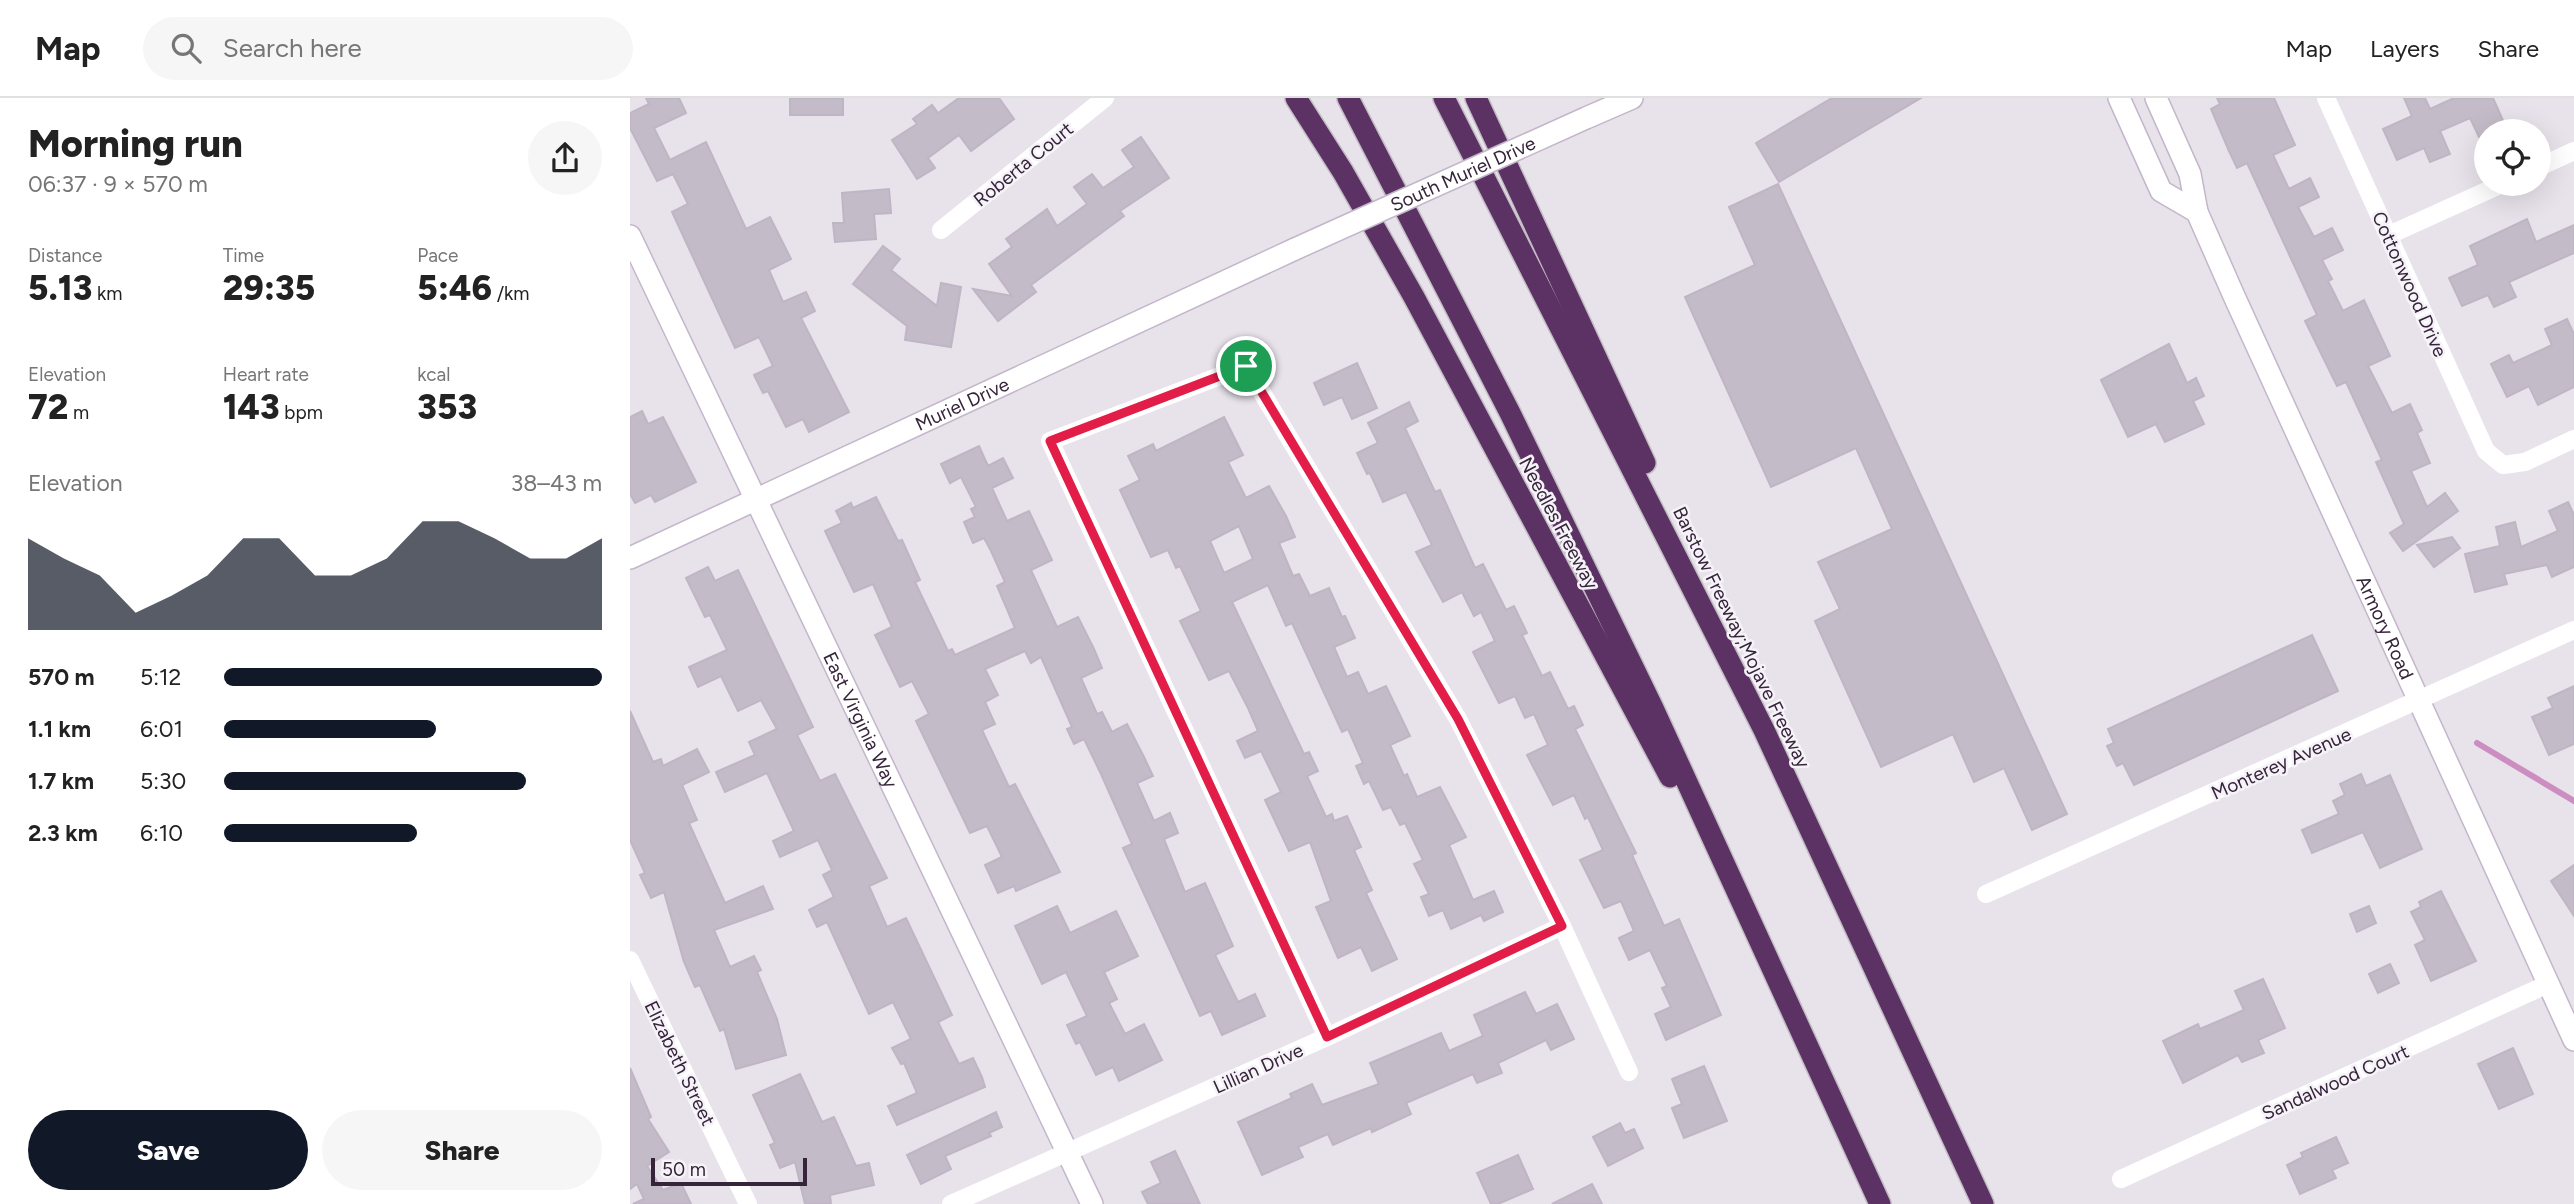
<!DOCTYPE html>
<html lang="en">
<head>
<meta charset="utf-8">
<style>
  body { margin:0; font-family:Figtree,sans-serif; background:#f6f6f6; color:#222; height:100vh; display:flex; flex-direction:column; font-size:26px; white-space:nowrap }
  * { box-sizing:border-box; margin:0 }
  p { font-size:23px; color:#767676 }
  .icon { flex:none; width:38px; height:38px; fill:none; stroke:currentColor; stroke-width:2; stroke-linecap:round; stroke-linejoin:round }
  .map { position:relative; flex:1; overflow:hidden }
  .drawer { display:flex; flex-direction:column; background:#fff; width:630px }
  .drawer>* { flex:none }
  .fabs { position:absolute; left:1844px; top:21px; display:grid; gap:14px }
  .fabs a { display:grid; place-items:center; width:77px; height:77px; border-radius:50%; background:#fff; box-shadow:0 7px 28px #0002; font-size:35px }
  .scale { position:absolute; left:21px; bottom:18px; width:156px; box-sizing:border-box; padding-left:7px; border:4px solid #36243b; border-top:0; font-size:19px; line-height:24px; white-space:nowrap; color:#36243b; -webkit-text-stroke:5px #f6f3f8; paint-order:stroke }
  .pin { position:absolute; display:grid; place-items:center; width:60px; height:60px; color:#fff; margin:-30px; border:4px solid #fff; border-radius:50%; box-shadow:0 2px 7px #0007 }
  .round { display:grid; place-items:center; flex:none; width:74px; height:74px; border-radius:37px; background:#f6f6f6 }
  .summary { display:flex; align-items:center; justify-content:space-between; height:119px; padding:0 28px }
  h1 { font-size:38px; font-weight:800; line-height:52px }
  .figures { display:grid; grid-template-columns:repeat(3,1fr); gap:10px; height:119px; padding:7px 28px }
  .figures div { display:grid; align-content:center }
  .figures b { font-size:35px; font-weight:800 }
  .figures small { font-size:19px; font-weight:400 }
  .figures p { font-size:19px }
  .chart { height:196px; padding:14px 28px }
  .chart p { display:flex; justify-content:space-between }
  .chart svg { width:100%; height:126px; margin-top:7px; fill:#111827; opacity:.7 }
  .cta { display:flex; gap:14px; margin-top:auto; padding:14px 28px }
  .cta a { flex:1; height:80px; border-radius:42px; background:#111827; color:#fff; font-size:28px; font-weight:800; line-height:80px; text-align:center }
  .cta a+a { background:#f6f6f6; color:#222 }
  ul { padding:0 28px; list-style:none; font-size:23px }
  li { display:grid; grid-template-columns:112px 84px 1fr; align-items:center; height:52px }
  li i { height:18px; border-radius:9px; background:#111827 }
  header { display:flex; align-items:center; gap:42px; box-sizing:border-box; height:98px; padding:0 35px; background:#fff; border-bottom:2px solid #e0e0e0 }
  header strong { font-size:33px }
  nav { display:flex; gap:38px; margin-inline-start:auto; font-size:24px }
  .search { width:490px; height:63px; background:#f6f6f6; display:flex; align-items:center; gap:18px; box-sizing:border-box; padding:0 24px; border-radius:38px; color:#767676; font-size:26px }
  main { display:flex; flex:1; min-height:0 }
  .map>svg:first-child { display:block }
</style>
</head>
<body>
<header>
<strong>Map</strong>
<div class="search"><svg class="icon" aria-label="search" viewBox="0 0 24 24"><circle cx="10" cy="10" r="6"/><path d="M15 15l6 6"/></svg>Search here</div>
<nav><a>Map</a><a>Layers</a><a>Share</a></nav>
</header>
<main>
<section class="drawer">
<div class="summary"><div><h1>Morning run</h1><p>06:37 · 9 × 570 m</p></div><a class="round"><svg class="icon" aria-label="share" viewBox="0 0 24 24"><path d="M12 15V3M7 8l5-5 5 5M5 13v7h14v-7"/></svg></a></div>
<div class="figures">
<div><p>Distance</p><b>5.13<small> km</small></b></div>
<div><p>Time</p><b>29:35</b></div>
<div><p>Pace</p><b>5:46<small> /km</small></b></div>
</div>
<div class="figures">
<div><p>Elevation</p><b>72<small> m</small></b></div>
<div><p>Heart rate</p><b>143<small> bpm</small></b></div>
<div><p>kcal</p><b>353</b></div>
</div>
<div class="chart"><p><span>Elevation</span>38–43 m</p>
<svg viewBox="0 0 160 44" preserveAspectRatio="none"><path d="M0 44V12L10 19L20 25L30 38L40 32L50 25L60 12L70 12L80 25L90 25L100 19L110 6L120 6L130 12L140 19L150 19L160 12V44z"/></svg>
</div>
<ul>
<li><b>570 m</b>5:12<i style="width:100%"></i></li>
<li><b>1.1 km</b>6:01<i style="width:56%"></i></li>
<li><b>1.7 km</b>5:30<i style="width:80%"></i></li>
<li><b>2.3 km</b>6:10<i style="width:51%"></i></li>
</ul>
<div class="cta"><a>Save</a><a>Share</a></div>
</section>
<div class="map">
<svg width="1944" height="1106" viewBox="0 0 1944 1106">
  <rect width="100%" height="100%" fill="#e8e2eb"/>
  <g fill="none" stroke-linecap="round" stroke-linejoin="round">
    <path stroke="#cc8ec1" stroke-width="6" d="M1847,645L1944,703"/>
  </g>
  <g fill="#c4bbc9" stroke="#bfb5c5" stroke-width="2" fill-rule="evenodd">
    <path d="M16,0H49L56,15L24,30L40,62L76,44L116,131L140,119L161,161L139,172L153,204L176,194L185,213L171,220L219,314L179,334L173,321L156,329L138,293L133,295L124,277L143,268L129,239L105,250L42,114L58,106L43,76L27,83L0,30V15L19,6Z"/>
    <rect x="160" y="0" width="53" height="17"/>
    <path d="M329,0H369L384,21L341,53L329,37L298,60L305,70L287,81L262,42L287,26L283,21L302,7L308,15Z"/>
    <path d="M1202,0H1291L1149,84L1126,45Z"/>
    <path d="M1587,0H1644L1665,47L1643,57L1659,91L1680,80L1689,99L1668,109L1684,139L1702,130L1713,152L1692,162L1702,181L1698,183L1713,213L1734,202L1760,258L1738,268L1762,315L1780,306L1792,332L1787,335L1800,365L1781,373L1797,409L1815,395L1828,413L1773,453L1760,435L1774,426L1746,364L1752,362L1716,284L1707,288L1675,223L1687,217L1617,65L1607,70L1599,53L1581,11L1590,6Z"/>
    <path d="M1774,0H1795L1800,11L1824,0H1863L1875,27L1849,39L1840,20L1810,33L1820,56L1800,64L1794,50L1767,62L1753,31L1782,18Z"/>
    <path d="M511,39L539,80L490,113L494,118L401,187L406,194L368,223L343,191L382,198L359,166L382,149L376,141L417,111L427,128L457,106L444,89L462,76L473,90L504,69L492,52Z"/>
    <path d="M1148,86L1437,716L1402,732L1374,670L1344,684L1323,636L1251,669L1185,523L1210,511L1188,464L1262,431L1226,350L1141,389L1055,199L1125,167L1099,109Z"/>
    <path d="M259,91L261,115L244,116L246,141L205,144L203,125H214L212,95Z"/>
    <path d="M1897,121L1906,144L1944,127V155L1879,184L1886,199L1864,209L1858,197L1832,208L1819,180L1848,167L1840,148Z"/>
    <path d="M253,148L270,161L261,172L307,208L311,185L331,189L321,249L275,242L277,228L223,186Z"/>
    <path d="M1937,221L1944,236V289L1908,307L1899,288L1877,299L1861,266L1879,257L1883,265L1922,247L1915,231Z"/>
    <path d="M1539,246L1557,285L1566,280L1574,298L1563,303L1574,326L1535,344L1526,326L1498,339L1471,282Z"/>
    <path d="M727,265L747,310L722,321L712,299L694,307L684,285Z"/>
    <path d="M779,304L788,323L775,330L805,394L810,392L845,470L853,466L876,512L884,508L897,535L892,537L912,578L920,574L938,611L944,608L953,627L945,631L1006,755L1002,757L1034,828L1049,821L1091,917L1036,942L1025,916L1041,909L1032,890L1037,888L1020,852L999,862L989,840L1004,833L991,803L974,810L950,762L973,752L958,719L955,721L944,697L923,707L897,657L918,647L904,616L895,620L885,598L869,605L843,554L865,543L851,514L844,518L832,494L813,504L786,454L802,447L776,394L753,404L740,375L737,376L727,355L748,345L738,325Z"/>
    <path d="M12,313L18,326L33,319L66,384L25,404L21,397L5,405L0,396V319Z"/>
    <path d="M594,319L613,357L598,364L616,400L639,388L656,418L665,439L649,445L663,478L669,476L680,498L699,490L712,519L715,518L725,540L704,549L717,579L728,574L738,596L756,588L780,638L760,647L774,678L777,676L787,699L810,689L836,739L819,747L843,802L864,793L873,814L854,823L851,817L821,831L813,812L799,818L791,799L799,796L784,766L793,762L775,725L770,727L761,709L753,712L739,683L734,686L726,668L733,665L718,631L712,634L662,525L656,528L638,487L602,504L674,656L679,654L688,673L677,678L696,719L702,716L704,723L717,718L731,749L724,752L742,792L736,795L767,861L742,873L731,849L708,860L686,809L701,803L680,744L659,753L635,702L651,694L631,653L615,660L607,643L628,633L618,610L599,573L579,582L550,523L571,513L550,468L546,470L538,452L521,459L490,392L510,382L498,358L523,346L526,353ZM609,428L623,461L594,475L580,443Z"/>
    <path d="M349,348L358,368L373,360L383,380L362,390L377,423L399,413L422,462L401,472L427,529L448,519L464,551L472,570L451,580L467,616L472,614L482,634L497,626L513,657L523,678L507,685L524,723L540,715L548,735L534,741L555,794L575,785L603,848L585,857L608,904L625,896L635,918L592,937L581,913L570,918L493,750L502,746L471,676L454,641L444,646L437,631L442,629L411,559L401,565L395,553L355,571L368,597L355,604L365,626L352,632L379,689L385,686L430,774L386,793L384,788L368,795L355,767L372,759L357,728L340,735L286,623L299,616L282,583L270,589L261,570L245,537L262,529L243,486L224,494L195,433L212,425L206,413L221,405L223,410L246,399L268,443L272,442L290,482L285,484L318,553L322,551L325,557L385,530L367,488L375,484L361,453L354,440L343,445L334,424L345,419L341,411L346,409L331,379L320,385L311,366Z"/>
    <path d="M1938,404L1944,417V469L1922,479L1917,467L1874,476L1877,486L1845,494L1835,456L1870,448L1866,429L1885,424L1891,449L1928,433L1919,413Z"/>
    <path d="M1822,439L1830,450L1804,469L1787,447Z"/>
    <path d="M78,469L85,483L108,472L183,629L167,637L190,683L205,676L257,780L239,788L257,829L276,820L322,917L308,924L329,966L343,960L352,979L355,989L267,1027L258,1008L287,995L274,965L271,966L262,950L281,941L263,904L239,916L197,824L187,829L179,812L204,799L193,777L202,772L188,742L150,759L143,743L164,733L137,675L95,694L86,674L125,657L119,644L147,631L131,602L108,613L91,578L68,589L59,569L97,552L80,517L75,519L56,480Z"/>
    <path d="M1682,537L1708,593L1504,687L1493,665L1487,668L1477,648L1484,645L1478,631Z"/>
    <path d="M1944,588V646L1919,657L1902,619L1923,610L1918,600Z"/>
    <path d="M0,613L23,664L31,661L33,668L67,651L79,674L52,687L67,722L59,725L95,805L133,788L143,811L84,832L100,869L124,858L131,872L127,874L147,921L156,957L106,971L94,931L90,933L70,887L65,889L54,864L34,794L21,800L10,777L15,775L0,742Z"/>
    <path d="M1731,676L1736,688L1760,677L1792,751L1750,770L1733,734L1682,755L1672,732L1709,716L1703,703L1715,697L1710,686Z"/>
    <path d="M1944,767V818L1921,783Z"/>
    <path d="M1811,793L1846,863L1801,883L1785,847L1795,842L1781,814L1791,809L1789,804Z"/>
    <path d="M427,808L440,835L486,813L508,858L474,874L487,901L479,905L495,936L514,926L532,962L489,983L483,969L466,977L450,944L446,946L437,927L457,918L436,874L412,886L385,828Z"/>
    <path d="M1739,808L1746,825L1727,834L1720,816Z"/>
    <path d="M1760,866L1769,885L1748,895L1739,876Z"/>
    <path d="M1633,881L1655,930L1628,942L1634,955L1612,964L1608,957L1553,985L1533,943L1568,926L1570,931L1614,912L1605,893Z"/>
    <path d="M895,894L906,916L927,906L944,941L921,952L916,942L868,965L872,975L847,985L843,976L776,1005L781,1016L742,1034L741,1030L703,1047L698,1036L668,1049L673,1059L632,1077L608,1024L662,1000L660,996L682,986L692,1007L749,986L740,965L811,935L819,953L853,938L844,917Z"/>
    <path d="M1883,950L1903,996L1869,1011L1848,966Z"/>
    <path d="M1074,968L1097,1023L1054,1040L1042,1010L1052,1006L1042,981Z"/>
    <path d="M0,970L21,1019L18,1021L39,1054L17,1068L33,1092L51,1085L61,1106H3L14,1101L7,1086L0,1091Z"/>
    <path d="M170,976L192,1024L204,1019L226,1068L239,1065L244,1087L200,1097L201,1106H175L165,1064L150,1070L140,1047L145,1045L123,997Z"/>
    <path d="M366,1014L372,1029L359,1035L361,1038L315,1058L321,1071L291,1086L277,1057Z"/>
    <path d="M990,1025L995,1035L1004,1031L1013,1050L978,1068L963,1039Z"/>
    <path d="M1706,1039L1718,1065L1702,1072L1706,1080L1670,1096L1657,1067L1673,1059L1671,1055Z"/>
    <path d="M545,1053L570,1106H518L512,1094L531,1085L521,1064Z"/>
    <path d="M888,1057L903,1091L868,1106H861L847,1075Z"/>
    <path d="M962,1086L972,1106H922Z"/>
  </g>
  <g fill="none" stroke-linecap="round" stroke-linejoin="round">
    <defs>
      <g id="secondary">
        <path d="M1489,0L1531,93L1567,114"/>
        <path id="s1" d="M1526,0L1560,76L1567,114L1604,198L1944,942"/>
        <path d="M956,20L1002,0"/>
        <path id="s2" d="M0,138L462,1106"/>
        <path id="s3" d="M0,460L665,151"/>
      </g>
      <g id="highway">
        <path d="M666,0L713,74L784,199L1040,679"/>
        <path d="M718,0L880,315L1023,610L1250,1106"/>
        <path d="M814,0L1134,632L1353,1106"/>
        <path d="M846,0L1015,365"/>
      </g>
    </defs>
    <use href="#secondary" stroke="#c4b6ca" stroke-width="24"/>
    <use href="#highway" stroke="#c3bdc4" stroke-width="24"/>
    <g stroke="#fff" stroke-width="18">
      <path d="M1696,0L1856,353L1873,367L1895,364L1944,341"/>
      <path d="M1909,69L1944,53"/>
      <path d="M311,132L475,0"/>
      <path d="M1759,137L1872,86"/>
      <path d="M1356,796L1944,532"/>
      <path d="M0,862L118,1106"/>
      <path d="M697,939L420,343L616,268L828,621L932,828L999,974"/>
      <path d="M1491,1081L1918,886"/>
      <path d="M321,1106L697,939L932,828"/>
    </g>
    <use href="#secondary" stroke="#fff" stroke-width="21"/>
    <use href="#highway" stroke="#5c3265" stroke-width="21"/>
    <defs>
      <g id="secondary-bridge">
        <path id="s4" d="M665,151L956,20"/>
      </g>
    </defs>
    <use href="#secondary-bridge" stroke="#c4b6ca" stroke-width="24" stroke-linecap="butt"/>
    <use href="#secondary-bridge" stroke="#fff" stroke-width="21"/>
  </g>
  <g fill="none" stroke-linecap="round" stroke-linejoin="round">
    <defs>
      <path id="route" d="M616,268L828,621L932,828L697,939L420,343Z"/>
    </defs>
    <use href="#route" stroke="#fff" stroke-width="14"/>
    <use href="#route" stroke="#e11d48" stroke-width="9"/>
  </g>
  <g text-anchor="middle" stroke-width="5" stroke-linejoin="round" paint-order="stroke">
    <g font-size="19" fill="#36243b" stroke="#f6f3f8">
      <text transform="translate(393 66) rotate(-39)" y="7">Roberta Court</text>
      <text dy="7" stroke="none"><textPath href="#s4" startOffset="184">South Muriel Drive</textPath></text>
      <text transform="translate(1780 186) rotate(66)" y="7">Cottonwood Drive</text>
      <text dy="7" stroke="none"><textPath href="#s3" startOffset="366">Muriel Drive</textPath></text>
      <text transform="translate(929 425) rotate(62)" y="7">Needles Freeway</text>
      <text dy="7" stroke="none"><textPath href="#s1" startOffset="578">Armory Road</textPath></text>
      <text transform="translate(1112 539) rotate(64)" y="7">Barstow Freeway;Mojave Freeway</text>
      <text dy="7" stroke="none"><textPath href="#s2" startOffset="536">East Virginia Way</textPath></text>
      <text transform="translate(1651 665) rotate(-24)" y="7">Monterey Avenue</text>
      <text transform="translate(50 965) rotate(64)" y="7">Elizabeth Street</text>
      <text transform="translate(628 970) rotate(-24)" y="7">Lillian Drive</text>
      <text transform="translate(1705 984) rotate(-24)" y="7">Sandalwood Court</text>
    </g>
  </g>
</svg>
<div class="fabs">
<a><svg class="icon" aria-label="locate" viewBox="0 0 24 24"><circle cx="12" cy="12" r="6"/><path d="M12 2v4M12 18v4M2 12h4M18 12h4"/></svg></a>
</div>
<div class="scale">50 m</div>
<div class="pin" style="left:616px;top:268px;background:#1e9e55"><svg class="icon" aria-label="arrive" viewBox="0 0 24 24"><path d="M6 21V4h12l-3 4 3 4H6"/></svg></div>
</div>
</main>
</body>
</html>
